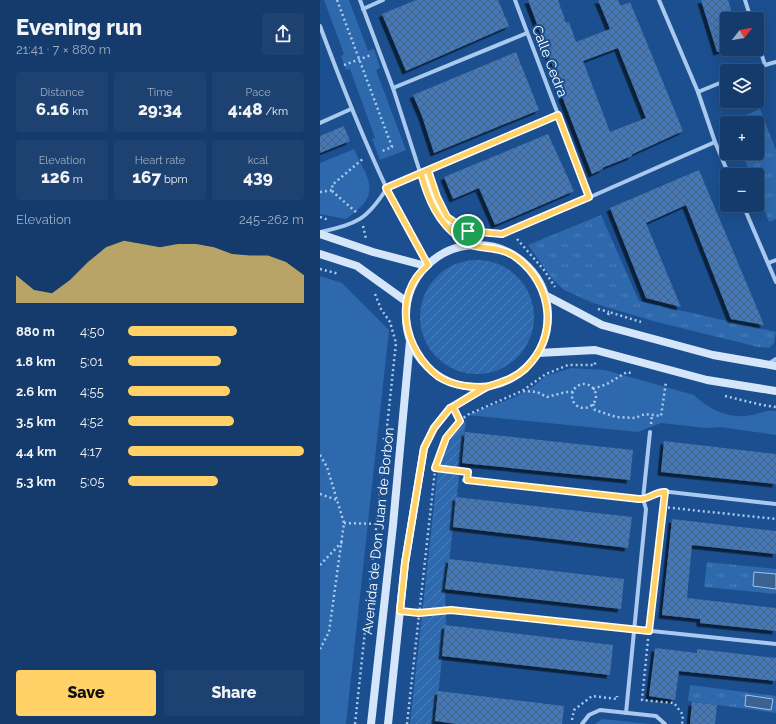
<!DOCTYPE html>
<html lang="en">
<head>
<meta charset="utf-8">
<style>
  body { margin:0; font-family:Raleway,sans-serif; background:#1d4271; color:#f1f3f6; height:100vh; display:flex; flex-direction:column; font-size:15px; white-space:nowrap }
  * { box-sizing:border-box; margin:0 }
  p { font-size:13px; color:#9dadc1 }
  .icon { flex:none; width:22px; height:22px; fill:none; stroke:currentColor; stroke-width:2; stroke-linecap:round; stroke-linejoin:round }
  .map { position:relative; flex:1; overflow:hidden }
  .drawer { display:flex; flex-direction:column; background:#143b6b; width:320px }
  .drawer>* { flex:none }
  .needle { width:26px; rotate:59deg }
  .tools { position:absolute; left:400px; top:12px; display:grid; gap:8px }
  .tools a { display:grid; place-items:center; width:44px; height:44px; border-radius:4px; background:#143b6b; box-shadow:0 4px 16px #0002,0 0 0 1px #33557e; font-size:20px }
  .pin { position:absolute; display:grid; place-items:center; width:34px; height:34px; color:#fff; margin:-17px; border:2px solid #fff; border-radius:50%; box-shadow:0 1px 4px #0007 }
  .round { display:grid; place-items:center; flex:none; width:42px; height:42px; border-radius:4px; background:#1d4271 }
  .overview { display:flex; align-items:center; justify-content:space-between; height:68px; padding:0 16px }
  h1 { font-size:22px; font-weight:800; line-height:30px }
  .figures { display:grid; grid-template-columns:repeat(3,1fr); gap:6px; height:68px; padding:4px 16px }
  .figures div { display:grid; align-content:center; border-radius:4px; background:#1d4271; text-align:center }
  .figures b { font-size:17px; font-weight:800 }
  .figures small { font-size:11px; font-weight:400 }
  .figures p { font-size:11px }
  .chart { height:112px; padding:8px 16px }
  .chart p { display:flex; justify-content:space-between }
  .chart svg { width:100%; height:72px; margin-top:4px; fill:#ffd166; opacity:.7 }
  .primary-button { display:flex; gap:8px; margin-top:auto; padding:8px 16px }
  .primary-button a { flex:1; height:46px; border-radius:4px; background:#ffd166; color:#111; font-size:16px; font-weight:800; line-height:46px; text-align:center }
  .primary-button a+a { background:#1d4271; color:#f1f3f6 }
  ul { padding:0 16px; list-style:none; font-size:13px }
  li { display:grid; grid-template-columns:64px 48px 1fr; align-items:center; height:30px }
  li i { height:10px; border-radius:5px; background:#ffd166 }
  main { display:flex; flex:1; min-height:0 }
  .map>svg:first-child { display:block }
</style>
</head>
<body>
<main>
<section class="drawer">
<div class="overview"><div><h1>Evening run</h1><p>21:41 · 7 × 880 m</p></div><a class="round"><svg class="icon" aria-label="share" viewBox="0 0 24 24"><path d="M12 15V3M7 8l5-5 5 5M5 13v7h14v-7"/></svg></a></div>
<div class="figures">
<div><p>Distance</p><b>6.16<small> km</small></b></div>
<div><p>Time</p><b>29:34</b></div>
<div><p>Pace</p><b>4:48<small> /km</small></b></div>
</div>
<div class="figures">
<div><p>Elevation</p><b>126<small> m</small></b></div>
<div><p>Heart rate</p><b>167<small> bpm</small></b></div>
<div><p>kcal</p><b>439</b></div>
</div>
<div class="chart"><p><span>Elevation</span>245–262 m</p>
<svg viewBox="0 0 160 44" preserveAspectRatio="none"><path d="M0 44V27L10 36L20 38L30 30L40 19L50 10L60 6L70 8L80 10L90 8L100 8L110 10L120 14L130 15L140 15L150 19L160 27V44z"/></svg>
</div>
<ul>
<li><b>880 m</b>4:50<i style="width:62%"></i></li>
<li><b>1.8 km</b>5:01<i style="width:53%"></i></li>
<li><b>2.6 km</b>4:55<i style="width:58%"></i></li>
<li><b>3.5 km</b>4:52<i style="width:60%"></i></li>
<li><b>4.4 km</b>4:17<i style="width:100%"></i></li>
<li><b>5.3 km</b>5:05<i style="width:51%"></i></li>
</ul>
<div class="primary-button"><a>Save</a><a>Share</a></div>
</section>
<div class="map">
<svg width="456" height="724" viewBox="0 0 456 724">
  <defs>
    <pattern id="grass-tufts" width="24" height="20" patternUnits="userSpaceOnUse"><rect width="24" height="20" fill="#2e69ad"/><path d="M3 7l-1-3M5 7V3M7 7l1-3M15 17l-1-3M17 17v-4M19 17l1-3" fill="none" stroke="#4d80b9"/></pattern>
    <pattern id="garden-furrows" width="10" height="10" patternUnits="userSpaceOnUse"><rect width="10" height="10" fill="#2e69ad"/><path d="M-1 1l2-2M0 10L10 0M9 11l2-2" fill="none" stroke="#4d80b9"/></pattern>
    <pattern id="building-cross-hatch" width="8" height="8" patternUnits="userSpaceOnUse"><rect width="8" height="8" fill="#4478b7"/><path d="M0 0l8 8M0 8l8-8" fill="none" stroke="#486282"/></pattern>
    <filter id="shadow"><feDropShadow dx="-3.5" dy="3.5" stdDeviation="0" flood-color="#0009"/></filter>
  </defs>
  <rect width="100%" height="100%" fill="#1b4f8f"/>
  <g fill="url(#grass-tufts)">
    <path d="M440,109L456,150V219L449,222L437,190V175H431L422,153H437V123L410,122Z"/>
    <path d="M281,215L319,301L456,332L454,343L449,348L438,347L333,321L273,303L244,290L234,281L208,245Z"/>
    <path d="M387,562L456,569V594L384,587Z"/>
    <path d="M370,685L456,696V713L368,701Z"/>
  </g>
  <g fill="#2e69ad">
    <path d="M4,0H29L48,51L54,49L60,68L56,70L86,150L60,160L52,139L55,138L30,69L26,70L21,56L24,54Z"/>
    <path d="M34,149C49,182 63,194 26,219L0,214V163Z"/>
    <path d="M0,276L22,283L69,330L26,724H0Z"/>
    <path d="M251,368L285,370L374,395C388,409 410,420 431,415C443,413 443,410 456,411V435L400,427L386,428L341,423L318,432L147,415L195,397L214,386L226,376Z"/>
    <path d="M282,719L331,724H332H275Z"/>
  </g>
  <g fill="url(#garden-furrows)">
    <circle cx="157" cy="317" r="57"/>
    <path d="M146,420L125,594L126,620L115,724H90L118,468L131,439Z"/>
  </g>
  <g fill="#3c6290" stroke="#9cc4f0">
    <path d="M434,572L456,574V589L433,586Z"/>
    <path d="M426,695L453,699L451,710L425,706Z"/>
  </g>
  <g fill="url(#building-cross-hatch)" fill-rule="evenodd" filter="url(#shadow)">
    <path d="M96,0H178L189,26L86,71L62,14Z"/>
    <path d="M208,0H238L246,23L249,22L256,42L290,29L278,0H298L301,6L310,2L363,131L317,152L311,155L312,156L282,168L283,169L272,174L233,73L235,72ZM298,48L326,118L290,132L263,61Z"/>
    <path d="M381,0H408L414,19H407V49L397,52Z"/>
    <path d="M196,52L219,110L114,153L102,116L93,95Z"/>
    <path d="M24,126L30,141L0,153V136Z"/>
    <path d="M228,134L254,191L175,225L159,188L133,199L124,177Z"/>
    <path d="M379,170L444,325L411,319L366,205L326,223L361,307L326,298L290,208Z"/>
    <path d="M145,432L313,450L310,480L142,463Z"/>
    <path d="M344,441L456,454V484L341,472Z"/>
    <path d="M136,497L312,517L308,548L133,527Z"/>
    <path d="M352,519L456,531V554L372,545L367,598L456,608V631L380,623V619L342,615Z"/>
    <path d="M129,559L304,579L301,609L125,589Z"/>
    <path d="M125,625L293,645L290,675L122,656Z"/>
    <path d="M335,648L377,653V649L456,658V681L359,671L355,700L329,696Z"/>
    <path d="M118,691L244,706L242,724H137L115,721Z"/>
    <path d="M372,702L397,705L395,724H370Z"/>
  </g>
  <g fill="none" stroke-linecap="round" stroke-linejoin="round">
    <g stroke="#a9c9ee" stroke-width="2.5" stroke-dasharray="2 3" stroke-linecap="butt">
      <path d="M17,0L72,147L60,152"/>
      <path d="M24,65L51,55"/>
      <path d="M0,192L13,190"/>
      <path d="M36,212L13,192L12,185L44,158"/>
      <path d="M0,217L9,220"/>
      <path d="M43,226L46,239"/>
      <path d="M147,230L171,234L186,233"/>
      <path d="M197,239L224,270L235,287"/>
      <path d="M0,269L19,274"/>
      <path d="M278,309L289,312"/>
      <path d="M288,315L289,312L321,322"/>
      <circle cx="264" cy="396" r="12"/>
      <path d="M273,389L287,384L307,372L311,373"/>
      <path d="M203,391L217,392L227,397L246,392H253"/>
      <path d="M405,396L442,405L456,407"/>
      <path d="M273,404L275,410L296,417L315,418L325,414L341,416L346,382"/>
      <path d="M140,421L147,415L202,391L226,374L248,365H275V362"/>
      <path d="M331,424L332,415"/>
      <path d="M0,455L7,467L24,523L9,632L0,649"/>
      <path d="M115,468L140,471"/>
      <path d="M0,494L17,500"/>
      <path d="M343,507L456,519"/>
      <path d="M24,523L57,524"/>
      <path d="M0,565L22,542"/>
      <path d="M90,612L123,610"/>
      <path d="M330,622L344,500"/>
      <path d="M328,639L322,700L354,703L363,715L362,724"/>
      <path d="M252,720L254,710L272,696L297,699V696"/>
      <path d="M35,724L76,343L70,322L61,309L55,294"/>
      <path d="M87,724L115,470L126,438L140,421L138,416"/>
    </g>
    <g stroke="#a9c9ee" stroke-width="4">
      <path d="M40,0L73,88L107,194L121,221L134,234L150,245"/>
      <path d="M195,0L269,197"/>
      <path d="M339,0L378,92L395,142L409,175"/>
      <path d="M425,0L431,19"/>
      <path d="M43,9L63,0"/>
      <path d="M0,26C20,80 41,134 66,187C79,213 94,239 108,265"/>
      <path d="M437,40L445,65"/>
      <path d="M429,71L445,65L456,62"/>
      <path d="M73,88L207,33"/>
      <path d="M378,92L407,80"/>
      <path d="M0,123L31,109"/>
      <path d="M423,205L456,282"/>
      <path d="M193,231L395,142"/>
      <path d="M1,232C37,223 46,221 67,188L238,115"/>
      <path d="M448,263L456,260"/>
      <path d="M448,364L456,359"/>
      <path d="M144,480L319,499H323L341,491L456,504"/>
      <path d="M131,610L456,644"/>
      <path d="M306,713L326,509L323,499L330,432"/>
      <path d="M262,724L269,715L280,710L336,716L345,724"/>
    </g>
    <g stroke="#d6e6fa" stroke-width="8">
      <path d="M0,234L53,252L106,266"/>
      <circle cx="157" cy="316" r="71"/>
      <path d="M0,254L37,266L87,302"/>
      <path d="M225,295L282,325L393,355L456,366"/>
      <path d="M218,353L275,350L387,380L456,391"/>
      <path d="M51,724L73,525L90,341"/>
      <path d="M68,724L85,563L104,448L114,428L130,408L165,388"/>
    </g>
  </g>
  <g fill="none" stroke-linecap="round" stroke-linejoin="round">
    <defs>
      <path id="route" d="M148,231L127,217L117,197L108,170L66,188L108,265C71,295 84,351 119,377C133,386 150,387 166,387L133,407L130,408L114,428L104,448L85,563L80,611L99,613L131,610L329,631L345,492C336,491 328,500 319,499L147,480L148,472L115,468L126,438L140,421L133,407C144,400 155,392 167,387C181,382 194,379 205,369C239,337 233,285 197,258C181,246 167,250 151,245C147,245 144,241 141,239C118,223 108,199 101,173L238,115L269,197L182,234L148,231"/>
    </defs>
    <use href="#route" stroke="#fff" stroke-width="8"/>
    <use href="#route" stroke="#ffd166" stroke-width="5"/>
  </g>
  <g text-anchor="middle" stroke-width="4" stroke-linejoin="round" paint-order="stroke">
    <g font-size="14" fill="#fff" stroke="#1b4f8f">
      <text transform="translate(230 61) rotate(69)" y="5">Calle Cedra</text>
      <text transform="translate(58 531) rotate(-84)" y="5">Avenida de Don Juan de Borbón</text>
    </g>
  </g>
</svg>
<div class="tools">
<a><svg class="needle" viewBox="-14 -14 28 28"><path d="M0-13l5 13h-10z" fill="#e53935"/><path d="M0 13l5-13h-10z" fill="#9dadc1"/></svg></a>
<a><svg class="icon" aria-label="layers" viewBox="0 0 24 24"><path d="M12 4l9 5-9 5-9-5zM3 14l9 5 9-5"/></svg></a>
<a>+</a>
<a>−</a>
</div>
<div class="pin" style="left:148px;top:231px;background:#1e9e55"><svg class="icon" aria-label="arrive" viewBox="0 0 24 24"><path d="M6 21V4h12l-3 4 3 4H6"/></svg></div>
</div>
</main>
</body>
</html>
